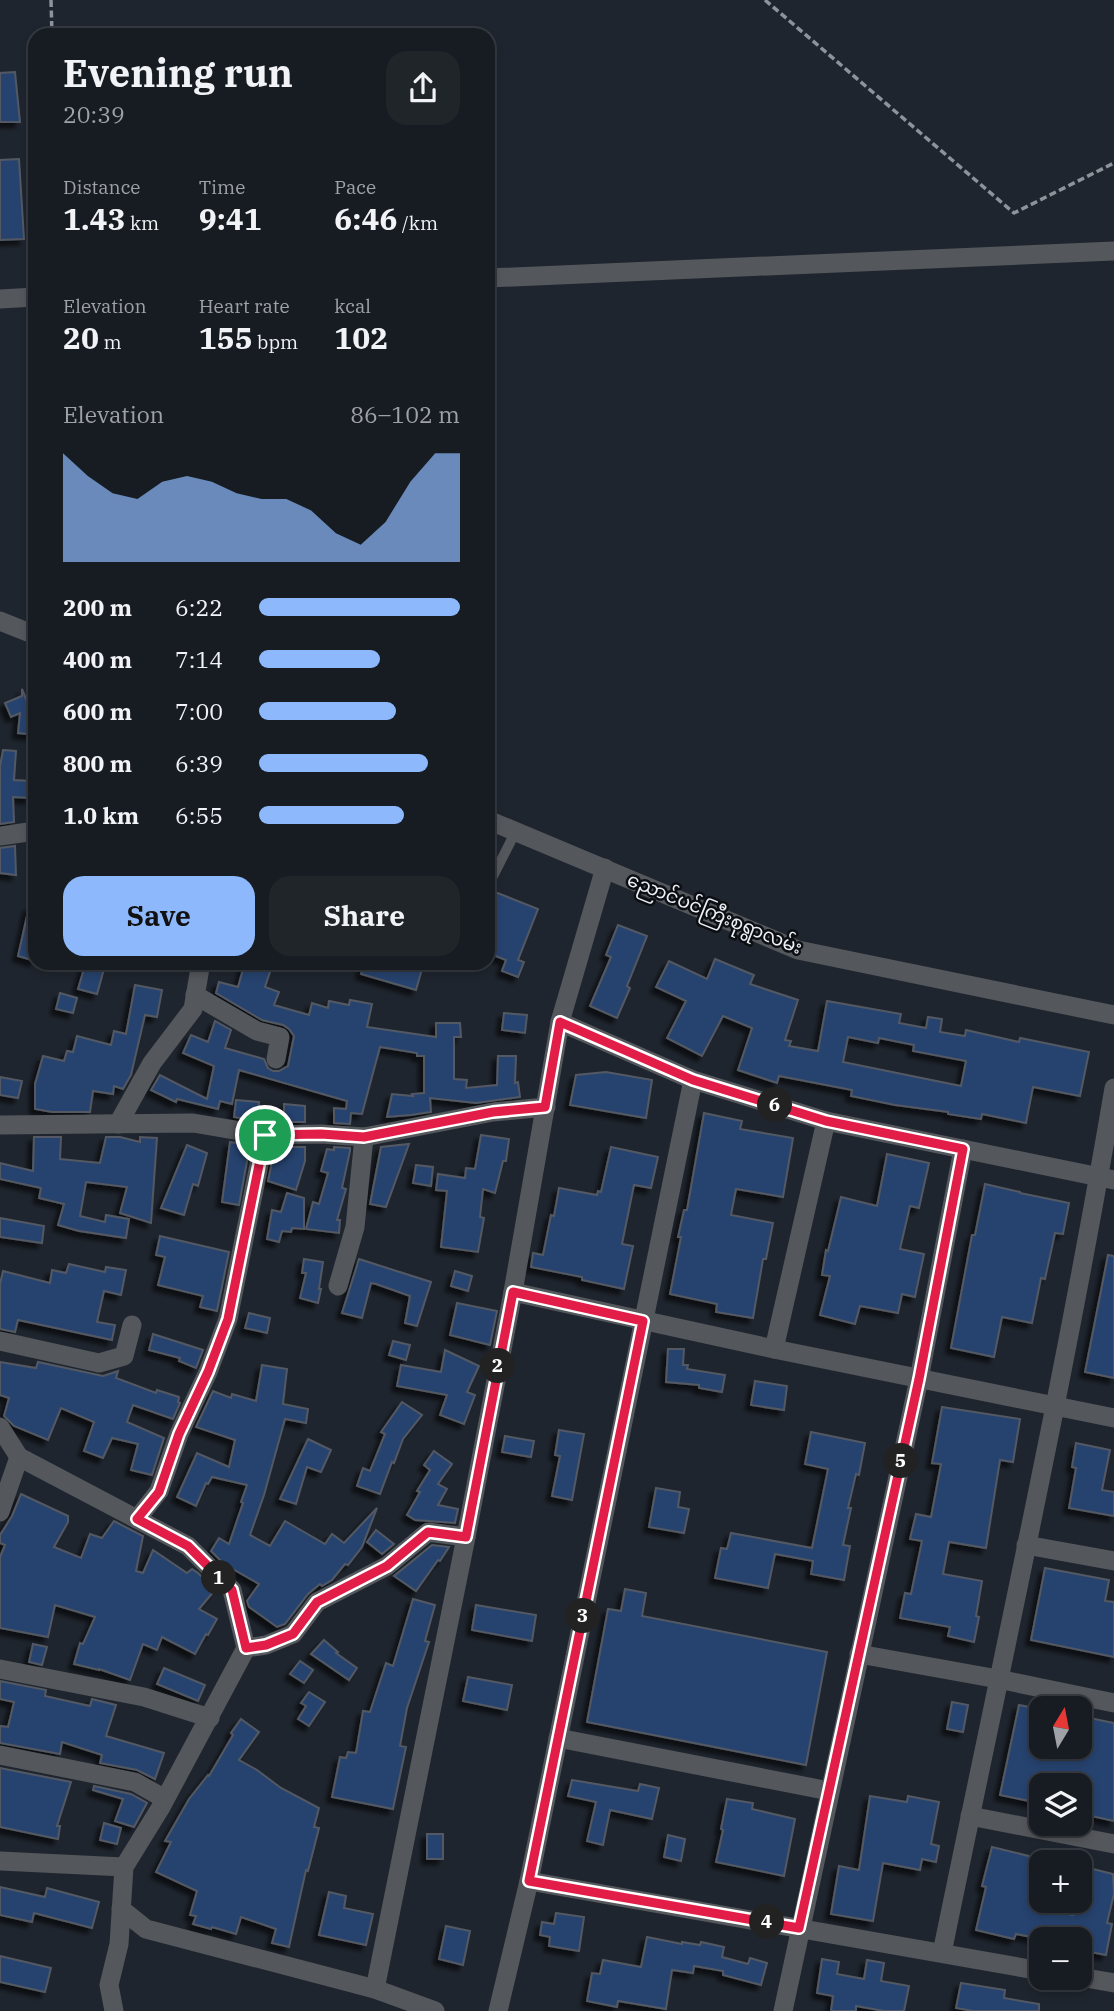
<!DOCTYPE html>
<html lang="en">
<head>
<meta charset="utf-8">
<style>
  body { margin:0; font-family:"IBM Plex Serif","Noto Sans Myanmar",serif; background:#20252a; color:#f1f3f6; height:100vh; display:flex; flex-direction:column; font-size:26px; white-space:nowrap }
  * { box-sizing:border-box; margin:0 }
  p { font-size:23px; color:#9ea1a5 }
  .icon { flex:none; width:38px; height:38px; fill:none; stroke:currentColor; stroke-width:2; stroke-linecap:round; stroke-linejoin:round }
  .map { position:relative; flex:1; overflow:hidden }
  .details { position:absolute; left:28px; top:28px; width:467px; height:942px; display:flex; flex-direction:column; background:#171c22; border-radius:21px; box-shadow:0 4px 10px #0003,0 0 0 2px #363a40 }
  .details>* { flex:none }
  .needle { width:46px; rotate:10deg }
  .controls { position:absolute; left:1029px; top:1696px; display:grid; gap:14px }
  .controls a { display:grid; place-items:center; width:63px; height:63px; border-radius:14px; background:#171c22; box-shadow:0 4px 10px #0003,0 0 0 2px #363a40; font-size:35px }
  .pin { position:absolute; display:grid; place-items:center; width:60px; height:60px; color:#fff; margin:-30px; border:4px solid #fff; border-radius:50%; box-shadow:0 2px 7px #0007 }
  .km { position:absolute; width:35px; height:35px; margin:-18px; border-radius:50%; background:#222; color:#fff; font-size:19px; line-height:35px; text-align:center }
  .round { display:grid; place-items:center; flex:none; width:74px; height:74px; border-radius:21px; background:#20252a }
  .summary { display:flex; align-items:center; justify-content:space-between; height:119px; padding:0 35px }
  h1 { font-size:38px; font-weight:700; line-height:52px }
  .metrics { display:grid; grid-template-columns:repeat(3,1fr); gap:10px; height:119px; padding:7px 35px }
  .metrics div { display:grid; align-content:center }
  .metrics b { font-size:30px; font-weight:700 }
  .metrics small { font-size:19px; font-weight:400 }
  .metrics p { font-size:19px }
  .chart { height:196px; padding:14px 35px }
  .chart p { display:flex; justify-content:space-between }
  .chart svg { width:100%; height:126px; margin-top:7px; fill:#8db9fc; opacity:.7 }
  .button { display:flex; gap:14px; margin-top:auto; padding:14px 35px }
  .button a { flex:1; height:80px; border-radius:21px; background:#8db9fc; color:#111; font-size:28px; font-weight:700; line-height:80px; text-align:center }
  .button a+a { background:#20252a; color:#f1f3f6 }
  ul { padding:0 35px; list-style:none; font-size:23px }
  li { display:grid; grid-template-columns:112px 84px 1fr; align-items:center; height:52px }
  li i { height:18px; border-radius:9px; background:#8db9fc }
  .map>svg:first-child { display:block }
</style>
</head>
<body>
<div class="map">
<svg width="1114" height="2011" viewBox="0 0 1114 2011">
  <defs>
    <filter id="shadow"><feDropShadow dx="-5" dy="5" stdDeviation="2" flood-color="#0009"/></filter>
  </defs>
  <rect width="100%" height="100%" fill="#1f252e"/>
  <g fill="#28436e" stroke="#525963" stroke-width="2" fill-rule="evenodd" filter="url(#shadow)">
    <path d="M15,72L20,122H0V73Z"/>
    <path d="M19,159L24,239L0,240V160Z"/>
    <path d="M22,689L33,716H35V735L18,733L20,713L11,717L5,703L22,696Z"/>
    <path d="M3,750L16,751L14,780L32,781L30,798L13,797L14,822L0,824V766Z"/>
    <path d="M15,846L16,875L0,873V848Z"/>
    <path d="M495,892L538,909L518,960L524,962L518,977L502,971L506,960L488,953V909Z"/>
    <path d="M29,907L35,908V961L18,956Z"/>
    <path d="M618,925L647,936L627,986L630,988L617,1018L590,1006L611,957L606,955Z"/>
    <path d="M715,959L754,975L750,984L798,1000L785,1040L791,1041L789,1046L818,1051L827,1001L901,1014L899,1023L926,1028L928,1017L942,1019L940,1032L965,1036L966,1030L1019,1042L1020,1038L1089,1052L1080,1096L1033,1087L1026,1123L982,1114L981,1119L948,1114V1112L895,1105L851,1096L852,1090L779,1076L777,1083L738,1070L752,1028L723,1016L702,1056L667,1038L686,1001L656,987L669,961L707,979ZM848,1037L878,1043L879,1038L914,1045L913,1051L966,1061L961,1086L843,1062Z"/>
    <path d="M86,962H106L97,994L78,989Z"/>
    <path d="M245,962L271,969L265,987L279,992L274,1005L309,1015L312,1003L328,1008L329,1001L349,1005L350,1000L372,1004L367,1027L436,1037V1023H460L461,1037H454V1079L467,1080L466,1088L497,1085L498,1056H516L515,1083L518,1082L520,1097L476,1103L430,1098L431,1112L411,1115L387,1117L392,1094L413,1096L412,1094L424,1093V1056H417V1053L380,1047L362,1114L351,1113L350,1124L334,1123V1108L346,1109L347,1101L239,1070L232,1104L220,1101L218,1109L177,1099L176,1102L151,1090L160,1075L207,1099L214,1066L183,1053L191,1035L208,1042L215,1021L231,1030L225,1048L264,1059L268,1068L273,1071H279L288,1066L294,1036L289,1029L283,1025L262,1020L216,993L219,982L238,987Z"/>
    <path d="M364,962H424L416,990L361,974Z"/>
    <path d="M135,985L162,990L157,1017L145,1015L131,1075L123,1089L114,1086L113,1094L93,1091L90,1112H52L35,1109V1084L43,1056L64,1061L67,1051L73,1052L77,1036L111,1045L114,1031L126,1034Z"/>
    <path d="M60,993L77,998L73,1013L56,1009Z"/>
    <path d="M504,1013L527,1015L525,1033L502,1030Z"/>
    <path d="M606,1072L652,1080L646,1118L570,1105L576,1075Z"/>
    <path d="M0,1077L22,1081L18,1098L0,1095Z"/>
    <path d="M236,1100L259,1102L257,1121L234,1117Z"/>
    <path d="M284,1104L305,1106V1122H284Z"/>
    <path d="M704,1113L742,1121L740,1129L793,1138L783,1197L736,1189L731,1215L773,1223L766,1259H763L753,1318L716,1312L717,1304L670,1294L681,1237H678L684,1210H687Z"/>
    <path d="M481,1135L509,1139L506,1161H503L495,1193L483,1189L480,1217L484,1218L478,1252L441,1247L447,1191L436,1190L438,1174L465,1178L466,1168L475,1169Z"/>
    <path d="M34,1137H61L60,1159L100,1163L106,1137H120L140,1142V1137L157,1138L151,1223L120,1213L127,1187L86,1182L80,1216L105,1222L106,1215L129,1219L126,1238L79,1231L58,1225L64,1204L39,1198L41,1188L0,1179V1163L33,1171Z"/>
    <path d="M230,1142L250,1145L239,1205L222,1202Z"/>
    <path d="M409,1144L386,1207L370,1204L381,1147Z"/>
    <path d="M187,1145L207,1153L198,1186L193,1184L184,1215L161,1208Z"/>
    <path d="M275,1147H305V1161L296,1190L268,1181Z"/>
    <path d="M334,1147L350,1148V1151L342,1188L346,1189L337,1220H340L339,1233L306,1229L313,1202L319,1204L328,1173L321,1171L327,1149L334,1150Z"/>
    <path d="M611,1147L658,1157L651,1188L634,1185L622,1244L633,1246L624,1289L582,1280V1277L531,1267L533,1253L543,1255L551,1215L554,1216L559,1188L597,1195L598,1191L601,1192Z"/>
    <path d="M887,1154L929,1163L919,1208L910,1206L900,1249L924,1254L915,1297L902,1294L898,1313L860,1306L855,1324L820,1315L830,1276L822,1275L826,1250L828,1251L841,1197L877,1206Z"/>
    <path d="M416,1165L433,1167L431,1186L413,1183Z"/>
    <path d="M985,1184L1020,1192V1193L1069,1203L1063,1234L1055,1233L1045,1279L1041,1278L1032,1323L1002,1317L994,1357L951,1348L972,1235H975Z"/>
    <path d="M287,1193L304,1198V1229L292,1228L291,1232L282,1231L279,1242L267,1239L272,1210L281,1212Z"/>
    <path d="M0,1218L44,1226L42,1243L0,1237Z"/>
    <path d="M160,1236L229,1252L217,1311L200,1307L203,1296L158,1285L165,1257L156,1255Z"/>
    <path d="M1108,1255L1114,1256V1378L1085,1372Z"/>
    <path d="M304,1259L323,1262L319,1289H321L318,1303L300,1298L306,1273H302Z"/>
    <path d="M359,1259L431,1282L417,1326L405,1323L410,1296L376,1284L371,1283L362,1318L342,1313Z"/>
    <path d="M69,1264L105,1272L106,1267L126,1270L121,1295L104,1291L97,1322L115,1325L112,1340L18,1320L15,1332L0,1329V1284L3,1271L50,1283L52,1270L66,1273Z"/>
    <path d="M455,1271L472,1276L468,1291L451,1286Z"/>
    <path d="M457,1303L497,1311L490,1345L450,1335Z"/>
    <path d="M249,1313L270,1318L267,1333L245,1328Z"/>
    <path d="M153,1334L203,1350L196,1368L179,1361L180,1358L149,1350Z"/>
    <path d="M393,1341L410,1345L406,1360L389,1355Z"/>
    <path d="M668,1349H684L683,1365H688L687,1369L725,1375L722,1392L699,1388V1385L666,1382Z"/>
    <path d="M445,1350L479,1366L467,1392L475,1395L464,1424L440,1415L447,1395L397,1386L401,1365L441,1372Z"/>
    <path d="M0,1362L36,1368L38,1362L103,1376L118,1371L116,1378L156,1393L157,1390L179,1397L178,1402L180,1403L173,1419L133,1405L127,1422L164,1438L152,1475L131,1470L138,1444L112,1438L103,1458L84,1451L94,1422L61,1408L48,1440L14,1426L4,1416L9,1398L0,1395Z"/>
    <path d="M262,1365L287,1369L283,1404L308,1409L306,1423L285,1419L264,1495L250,1535L270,1546L285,1521L325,1544L332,1534L344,1543L377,1508L362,1547L348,1565L345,1564L332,1580L322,1586L320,1584L308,1594L285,1624L277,1627L249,1607L247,1601L259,1584L224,1564L211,1551L219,1538L229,1544L243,1503L241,1502L247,1485L212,1477L208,1484L206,1483L196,1506L177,1497L197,1453L229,1467L235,1440L196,1427L213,1391L231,1398L232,1394L256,1401Z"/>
    <path d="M755,1381L787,1386L784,1410L751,1405Z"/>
    <path d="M402,1402L422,1415L403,1439L394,1463L392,1462L380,1494L357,1486L363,1468L370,1471L385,1434L381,1432Z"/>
    <path d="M942,1407L1020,1419L1013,1462L1000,1460L986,1548L949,1542L943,1574L982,1581L976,1616L979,1617L974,1642L948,1636L950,1627L900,1618L905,1593L911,1594L922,1541L910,1539L916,1514L931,1517L941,1464L932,1463Z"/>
    <path d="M559,1430L584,1434L572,1500L552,1496L560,1456L555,1455Z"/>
    <path d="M811,1432L865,1443L859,1475L856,1474L848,1508H851L843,1545L850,1546L844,1580L811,1574L813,1561L775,1554L768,1588L715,1578L721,1548L727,1549L731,1533L812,1548L828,1469L805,1464Z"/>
    <path d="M505,1436L534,1441L531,1457L502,1452Z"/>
    <path d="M308,1439L331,1450L321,1472L307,1467L296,1504L280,1499Z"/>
    <path d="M1076,1443L1110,1450L1102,1490L1114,1492V1516L1069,1508L1076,1468L1072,1467Z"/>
    <path d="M434,1451L452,1464L438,1484L447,1489L438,1505L458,1509L455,1523L415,1520L407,1515L420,1492L417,1491L430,1470L424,1465Z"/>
    <path d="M656,1488L680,1492L678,1507L689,1509L684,1533L649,1527Z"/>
    <path d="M21,1494L68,1516V1522L54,1547L81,1558L90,1534L102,1538L114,1521L143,1536L136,1571L143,1573L153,1550L187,1573L192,1569L198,1573L215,1590L199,1609L217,1619L208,1635L206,1634L195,1654L162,1637L157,1650L143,1644L130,1680L99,1669V1670L74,1664L80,1643L83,1644L95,1617L55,1605L48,1637L0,1628V1557L5,1545L0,1543V1535L12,1516Z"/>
    <path d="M376,1530L394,1544L382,1554L367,1542Z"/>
    <path d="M432,1545L449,1547L440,1561L438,1560L416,1591L394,1576Z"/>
    <path d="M1045,1568L1109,1580L1105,1601L1114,1602V1657L1031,1640Z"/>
    <path d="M625,1589L646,1593L642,1616L827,1652L806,1765L587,1722L608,1609L621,1611Z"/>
    <path d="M413,1599L435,1605L425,1641L429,1642L407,1708L400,1746L406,1747L393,1809L332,1797L340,1757L346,1758L348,1752L356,1753L363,1711L370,1712L386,1663L393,1666Z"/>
    <path d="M476,1605L536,1615L532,1641L472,1630Z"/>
    <path d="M324,1640L338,1652L336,1653L357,1668L349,1680L311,1654Z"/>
    <path d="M33,1644L47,1647L42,1665L29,1662Z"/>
    <path d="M300,1661L313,1670L304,1683L290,1674Z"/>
    <path d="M164,1668L205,1685L198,1701L157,1684Z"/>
    <path d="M468,1677L512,1685L507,1710L463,1701Z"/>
    <path d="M0,1681L46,1690L45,1696L90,1706L92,1699L116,1705L106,1736L164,1753L155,1779L137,1770L100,1763L102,1755L62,1742L60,1754L0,1743V1726L8,1727L14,1702L0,1699Z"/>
    <path d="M309,1692L325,1702L309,1726L298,1719L306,1706L301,1703Z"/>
    <path d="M952,1702L968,1705L963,1732L947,1729Z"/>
    <path d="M1019,1705L1041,1709V1746H1080V1716L1114,1723V1821L1087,1815L1089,1806L1080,1805V1785H1041L1039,1803L1000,1795Z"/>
    <path d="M241,1719L259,1732L239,1760L257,1770L281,1788L319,1808L314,1827L319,1828L308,1871L306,1870L289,1947L272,1943L276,1929L241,1917L236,1934L212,1927L211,1929L193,1924L196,1916L190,1915L197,1891L156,1872L171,1842L165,1841L189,1799L208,1775L209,1776L233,1735L231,1733Z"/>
    <path d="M0,1768L71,1782L57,1826H60L58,1839L0,1827Z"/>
    <path d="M572,1780L638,1791L640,1784L659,1788L652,1819L610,1810L603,1845L587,1841L596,1802L568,1796Z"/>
    <path d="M94,1786L131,1794L147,1803L134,1827L115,1821L123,1799L93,1790Z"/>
    <path d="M870,1796L907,1802L908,1796L939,1802L931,1844L939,1846L936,1862L922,1859L920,1870L883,1863L873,1921L831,1914L839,1866L859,1870Z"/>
    <path d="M727,1799L753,1803L752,1809L795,1819L784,1876L716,1862L723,1830L721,1829Z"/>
    <path d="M104,1823L121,1828L117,1844L100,1840Z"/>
    <rect x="427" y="1834" width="16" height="25"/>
    <path d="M668,1835L685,1839L681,1861L664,1857Z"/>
    <path d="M992,1847L1041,1859V1908L1073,1915L1077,1900H1080V1888L1085,1867L1113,1874L1114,1894L1107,1923L1112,1924L1106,1955L1080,1950V1939H1041L1016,1934L1014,1939L976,1930L986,1887L982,1886Z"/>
    <path d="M0,1887L45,1897L47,1888L99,1902L92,1928L34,1913L32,1922L0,1915Z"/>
    <path d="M329,1892L346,1896L344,1908L373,1914L366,1945L319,1935Z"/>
    <path d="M556,1913L584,1917L579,1951L549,1946L550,1937L540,1935L542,1922L554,1924Z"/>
    <path d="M446,1926L470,1931L463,1965L439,1959Z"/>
    <path d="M647,1937L682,1944V1942L700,1945L701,1942L724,1947L722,1957L748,1964L750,1958L767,1963L761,1985L723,1975V1971L694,1966L693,1973L672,1970L666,2009L618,2001L617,2007L587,2001L592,1973L600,1974L603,1960L641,1967Z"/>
    <path d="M0,1956L51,1968L45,1992L0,1982Z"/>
    <path d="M822,1959L839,1962L837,1974L864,1979L867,1960L884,1963L881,1981L909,1986L904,2011H884L856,2006V2011H831L833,1996L817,1993Z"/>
    <path d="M961,1983L1005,1990L1004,1998L1039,2004V2011H973L956,2008Z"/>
  </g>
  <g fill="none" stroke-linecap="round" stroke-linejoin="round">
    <g stroke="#8e929a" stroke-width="3.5" stroke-dasharray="7 3.5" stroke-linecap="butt">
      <path d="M51,0L52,35"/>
      <path d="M765,0L1014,213L1114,163"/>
    </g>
    <path stroke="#54575b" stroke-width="10" d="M488,886L516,831"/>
    <g stroke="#54575b" stroke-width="19">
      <path d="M488,278L1114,251"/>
      <path d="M0,299L35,297"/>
      <path d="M0,621L35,635"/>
      <path d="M488,820L798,950L1114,1015"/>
      <path d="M0,836L35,831"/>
      <path d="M195,995L257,1031L280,1037L276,1059"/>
      <path d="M560,1022L693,1080L826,1121L1114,1180"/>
      <path d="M118,1124L152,1063L193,1009L201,962"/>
      <path d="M0,1125L193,1123L265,1135L321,1134L364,1137L493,1112L546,1107"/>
      <path d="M338,1286L355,1227L364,1137"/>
      <path d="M513,1292L774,1349L1114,1418"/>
      <path d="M0,1341L99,1363L124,1356L132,1325"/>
      <path d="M774,1349L826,1121"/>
      <path d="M0,1427L19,1457L188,1546L232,1590L246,1648L161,1807L124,1867L119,1944L109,1985L114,2011"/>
      <path d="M0,1512L19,1457"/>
      <path d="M137,1519L159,1491L179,1434L208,1372L228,1319L265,1135"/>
      <path d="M1026,1545L1114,1561"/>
      <path d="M246,1648L266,1645L293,1634L317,1602L387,1566L428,1532L466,1537"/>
      <path d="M859,1654L998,1679L1114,1703"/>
      <path d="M0,1669L144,1697L210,1718"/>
      <path d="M558,1738L829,1791"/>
      <path d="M0,1755L135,1782L165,1799"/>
      <path d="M970,1816L1114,1844"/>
      <path d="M0,1861L124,1867"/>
      <path d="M529,1881L1041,1971"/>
      <path d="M121,1909L146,1929L375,1989L435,2011"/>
      <path d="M942,1953C1001,1665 1065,1378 1114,1088"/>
      <path d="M1080,1977L1114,1983"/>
      <path d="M375,1989L466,1537L513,1292L560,1022L605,868"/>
      <path d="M498,2011L529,1881L693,1080"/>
      <path d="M783,2011L919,1379L963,1149"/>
    </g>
  </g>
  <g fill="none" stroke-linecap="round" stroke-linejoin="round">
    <defs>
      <path id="route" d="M560,1022L693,1080L826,1121L963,1149L919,1379L799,1928L529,1881L643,1321L513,1292L466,1537L428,1532L387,1566L317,1602L293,1634L266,1645L246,1648L232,1590L188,1546L137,1519L159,1492L179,1434L208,1372L228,1319L265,1135L321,1134L364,1137L493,1112L545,1107Z"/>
    </defs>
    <use href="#route" stroke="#fff" stroke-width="14"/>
    <use href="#route" stroke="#e11d48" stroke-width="9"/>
  </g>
  <g text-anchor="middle" stroke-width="5" stroke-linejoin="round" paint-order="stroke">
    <g font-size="19" fill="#edf1f7" stroke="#0b0e12">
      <text transform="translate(715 913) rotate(22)" y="7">ညောင်ပင်ကြီးစုရွာလမ်း</text>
    </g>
  </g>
</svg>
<div class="controls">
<a><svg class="needle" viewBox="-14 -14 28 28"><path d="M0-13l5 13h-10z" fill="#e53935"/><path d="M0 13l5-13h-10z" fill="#9ea1a5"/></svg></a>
<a><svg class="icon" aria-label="layers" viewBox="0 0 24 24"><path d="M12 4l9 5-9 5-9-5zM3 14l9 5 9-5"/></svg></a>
<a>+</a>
<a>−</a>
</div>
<div class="pin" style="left:265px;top:1135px;background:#1e9e55"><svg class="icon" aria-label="arrive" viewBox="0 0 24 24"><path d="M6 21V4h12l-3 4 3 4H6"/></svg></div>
<b class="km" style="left:219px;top:1578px">1</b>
<b class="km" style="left:498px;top:1366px">2</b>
<b class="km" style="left:583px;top:1616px">3</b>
<b class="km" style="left:767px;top:1922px">4</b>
<b class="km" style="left:901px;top:1461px">5</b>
<b class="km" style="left:775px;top:1105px">6</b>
<section class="details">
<div class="summary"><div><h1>Evening run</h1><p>20:39</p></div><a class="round"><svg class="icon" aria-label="share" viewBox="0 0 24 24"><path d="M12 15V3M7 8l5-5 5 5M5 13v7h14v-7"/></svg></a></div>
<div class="metrics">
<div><p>Distance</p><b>1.43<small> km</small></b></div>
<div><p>Time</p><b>9:41</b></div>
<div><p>Pace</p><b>6:46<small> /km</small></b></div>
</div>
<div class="metrics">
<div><p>Elevation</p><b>20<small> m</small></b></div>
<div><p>Heart rate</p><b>155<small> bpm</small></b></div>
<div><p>kcal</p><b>102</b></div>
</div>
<div class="chart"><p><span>Elevation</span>86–102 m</p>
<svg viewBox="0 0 160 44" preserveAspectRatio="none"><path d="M0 44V6L10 14L20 20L30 22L40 16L50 14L60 16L70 20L80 22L90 22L100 26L110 34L120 38L130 30L140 16L150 6L160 6V44z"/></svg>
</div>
<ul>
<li><b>200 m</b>6:22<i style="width:100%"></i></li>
<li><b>400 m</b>7:14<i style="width:60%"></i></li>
<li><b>600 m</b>7:00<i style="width:68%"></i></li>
<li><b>800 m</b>6:39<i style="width:84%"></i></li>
<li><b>1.0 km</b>6:55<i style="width:72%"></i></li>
</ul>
<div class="button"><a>Save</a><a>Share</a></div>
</section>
</div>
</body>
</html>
